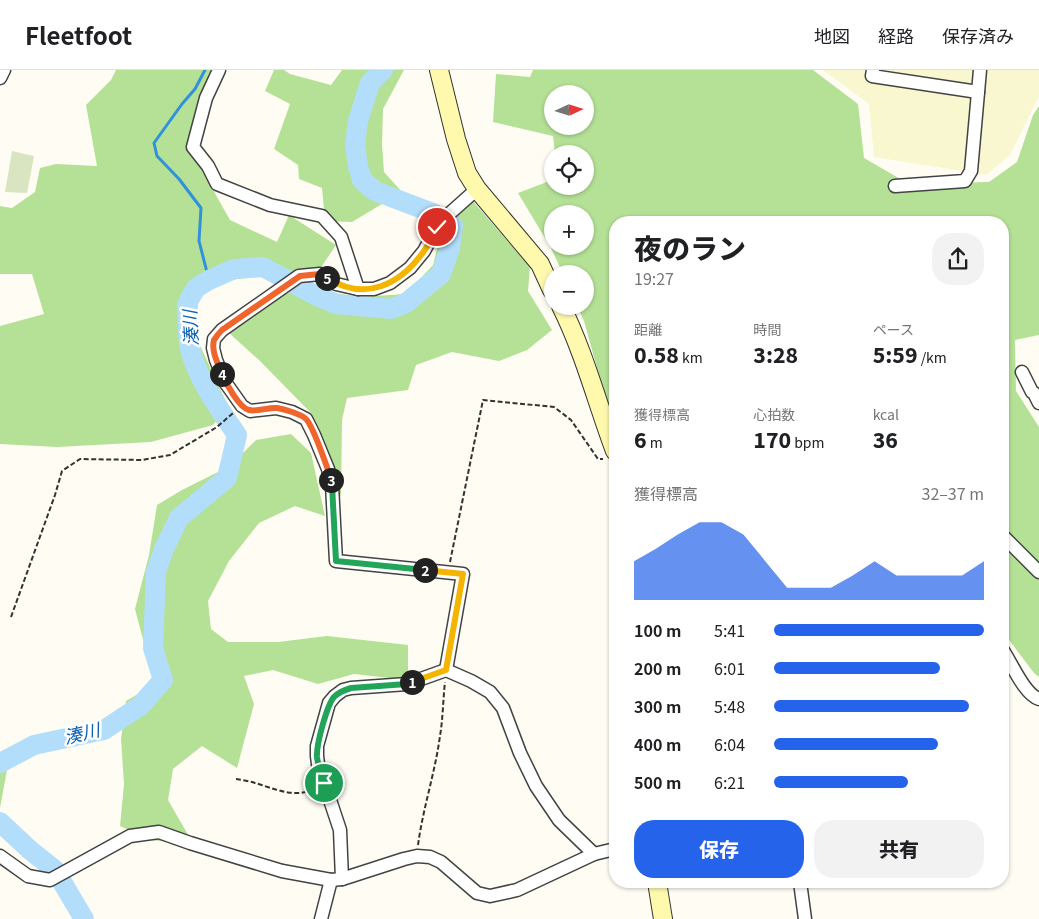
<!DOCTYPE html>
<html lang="ja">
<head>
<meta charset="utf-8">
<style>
  body { margin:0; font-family:Georgia,"Noto Sans JP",serif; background:#f2f2f2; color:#202124; height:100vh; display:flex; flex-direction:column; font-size:19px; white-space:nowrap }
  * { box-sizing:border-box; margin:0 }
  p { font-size:16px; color:#757577 }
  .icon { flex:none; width:28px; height:28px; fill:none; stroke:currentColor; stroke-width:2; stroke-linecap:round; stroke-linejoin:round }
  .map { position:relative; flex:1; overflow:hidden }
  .drawer { position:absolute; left:609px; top:146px; width:400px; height:672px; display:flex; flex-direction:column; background:#fff; border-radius:20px; box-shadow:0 1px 4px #0004 }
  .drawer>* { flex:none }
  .needle { width:32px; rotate:86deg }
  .controls { position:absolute; left:544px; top:15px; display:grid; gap:10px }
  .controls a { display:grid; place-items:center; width:50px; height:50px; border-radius:50%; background:#fff; box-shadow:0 1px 4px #0004; font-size:25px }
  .pin { position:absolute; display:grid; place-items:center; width:42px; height:42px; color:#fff; margin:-21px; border:2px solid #fff; border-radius:50%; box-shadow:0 1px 5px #0007 }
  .km { position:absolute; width:25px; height:25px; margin:-12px; border-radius:50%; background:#222; color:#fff; font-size:14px; line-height:25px; text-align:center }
  .round { display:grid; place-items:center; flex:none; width:52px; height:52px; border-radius:20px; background:#f2f2f2 }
  .headline { display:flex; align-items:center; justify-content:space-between; height:85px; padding:0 25px }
  h1 { font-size:28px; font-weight:800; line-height:38px }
  .stats { display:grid; grid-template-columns:repeat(3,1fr); gap:8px; height:85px; padding:5px 25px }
  .stats div { display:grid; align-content:center }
  .stats b { font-size:21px; font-weight:800 }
  .stats small { font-size:14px; font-weight:400 }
  .stats p { font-size:14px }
  .chart { height:140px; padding:10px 25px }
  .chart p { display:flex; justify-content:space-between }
  .chart svg { width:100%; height:90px; margin-top:5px; fill:#2563eb; opacity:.7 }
  .button { display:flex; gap:10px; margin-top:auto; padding:10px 25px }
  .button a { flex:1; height:58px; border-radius:20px; background:#2563eb; color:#fff; font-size:20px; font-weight:800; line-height:58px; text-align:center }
  .button a+a { background:#f2f2f2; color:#202124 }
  ul { padding:0 25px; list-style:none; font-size:16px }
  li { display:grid; grid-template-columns:80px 60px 1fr; align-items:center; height:38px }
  li i { height:12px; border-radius:6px; background:#2563eb }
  header { display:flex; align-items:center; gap:30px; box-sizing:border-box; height:70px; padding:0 25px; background:#fff; border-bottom:1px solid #e0e0e0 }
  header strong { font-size:24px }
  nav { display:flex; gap:28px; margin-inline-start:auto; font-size:18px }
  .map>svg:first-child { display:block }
</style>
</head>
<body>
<header>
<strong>Fleetfoot</strong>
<nav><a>地図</a><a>経路</a><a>保存済み</a></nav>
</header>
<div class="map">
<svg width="1039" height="849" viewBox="0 0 1039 849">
  <rect width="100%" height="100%" fill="#fffdf3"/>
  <path fill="#f9f7cf" d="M823,0H1039V26L1010,85L986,105L874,87L869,34Z"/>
  <g fill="#b4e195" fill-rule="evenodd">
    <path d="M116,0H214L193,64L212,118L230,150L277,172L289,145L336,175L318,202L237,209L198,218L197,269L228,336L213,355L151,372L57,377L0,374V256L44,244L32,204H0V136L12,138L35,122L40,98L56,94L97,96L86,35L111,10Z"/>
    <path d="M274,0H284L290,4L331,15L342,0H404L383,39L382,74L384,102L402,122L352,152L325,151L322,118L299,109L298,95L274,79L290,34L265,21Z"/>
    <path d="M533,0H813L858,34L864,88L909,114L989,112L1017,92L1033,45L1039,36V265L1015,270L1016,321L1039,357V607L1034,603L1003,562L1002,152H615V363L584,251L577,236H585V204H563L551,178L518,123L552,110V116H585V84H555L553,66L493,52L496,4L530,7ZM552,24H585V56H552ZM552,144H585V176H552Z"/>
    <path d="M465,122L530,197L528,221L552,260L527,280L499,291L452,282L416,295L408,320L347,328L342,350L341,427L329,391L311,343L260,291L228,262L274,227L308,218L358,227L406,224L433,195L443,154Z"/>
    <path d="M291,364L311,383L325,446L295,436L259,453L229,491L208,531L211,559L228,572H278L327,566L408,575V610L354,604L318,614L273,600L244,606L254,634L237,698L202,676L173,699L168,730L194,775L152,770L120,756L124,714L121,669L126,631L155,614L135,539L149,485L157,435L182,420L230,396L256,370Z"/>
    <path d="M0,689L7,700L0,738Z"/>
  </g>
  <path fill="#d8e5c0" d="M12,81L34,86L27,123L5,122Z"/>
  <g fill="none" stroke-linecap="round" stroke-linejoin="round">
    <path stroke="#3191da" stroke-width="3" d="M205,0L195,19L182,34L154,73L157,86L179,109L201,138L199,171L209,210"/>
    <g stroke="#b2defc" stroke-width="20">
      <path d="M0,693L34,675L104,660L140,636L163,610L153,578L156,502L164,479L179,448L227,408L237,365C220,340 197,308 190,279C187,266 188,250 187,236L189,230L196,218L209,210L234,199L263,197L313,224L336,234L391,239L406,233L441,204L450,178L453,156L433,143L375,121L362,110L358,96L355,75L358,51L370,13L383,0"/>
      <path d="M0,752L30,780L55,800L84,849"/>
    </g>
    <defs>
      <g id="minor">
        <path d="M219,0L206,28L193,77L208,96L217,114L270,135L322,146L341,167L358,219H374L390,213L410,198L424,181L437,157L449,144L477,119"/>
        <path d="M873,0L872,6L978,22"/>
        <path d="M0,8L4,0"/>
        <path d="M895,116L965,111L971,101L980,0"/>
        <path d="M358,219L336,214L320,204L299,206L222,260L214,269L213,278L216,290L225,312L242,336L250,341L276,338L292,342L306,349L314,365L328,399L332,415L336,491L463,504L446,600"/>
        <path d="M1022,302L1032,322L1034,323L1039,333"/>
        <path d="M1002,465L1039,502"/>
        <path d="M1002,579C1011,592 1024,624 1039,629"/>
        <path d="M0,786L28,806L50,810L130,766L159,762L190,773L282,801L331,810L342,809L404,789L417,786L430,787L441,792L477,823L490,826L517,820L594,784L615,779"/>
        <path d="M342,809L340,760L318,694L317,686V676L329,633L335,626L343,620L351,618L407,614L446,600L471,611L490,622L503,638L520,683L536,716L559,750L594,784"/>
        <path d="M800,812L805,849"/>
        <path d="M321,849L331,810"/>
      </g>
      <g id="secondary">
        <path d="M439,0L456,69L467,103L477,119L540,194L552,220"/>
        <path d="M561,236C584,282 597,333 615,381"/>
        <path d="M657,812L663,849"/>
      </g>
    </defs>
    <use href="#minor" stroke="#434343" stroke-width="15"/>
    <use href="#secondary" stroke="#323232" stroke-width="20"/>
    <g stroke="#323232" stroke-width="2" stroke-dasharray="5 2.5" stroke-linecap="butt">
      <path d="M450,492L483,330L554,337L571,350L598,389H603"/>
      <path d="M11,547L55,425L62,401L80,389L142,390L170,385L217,357L233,343"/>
      <path d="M236,709C242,710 249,711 255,713C273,718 295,729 313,719"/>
      <path d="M418,775C423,738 435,703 440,666C443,648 443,630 445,612"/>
    </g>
    <use href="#minor" stroke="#fff" stroke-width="12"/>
    <use href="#secondary" stroke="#fff9ae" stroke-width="18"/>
  </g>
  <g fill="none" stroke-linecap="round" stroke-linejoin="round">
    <defs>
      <path id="split-1" d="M324,713C321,704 318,696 317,687C316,675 327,635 334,627C339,622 344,620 351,618L407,614L412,612"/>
      <path id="split-2" d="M412,612L446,600L463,504L425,500"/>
      <path id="split-3" d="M331,410L332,415L336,491L425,500"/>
      <path id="split-4" d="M222,304C226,313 239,338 249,340C257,342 269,337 277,338C284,339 301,344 306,349C313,356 328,399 331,410"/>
      <path id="split-5" d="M222,304C218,294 211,281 214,270C216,267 219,263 222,260L300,206L320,204L327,208"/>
      <path id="split-6" d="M327,208C365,232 400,215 424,181C429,174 433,165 437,157"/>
    </defs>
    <use href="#split-1" stroke="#fff" stroke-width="10"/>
    <use href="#split-2" stroke="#fff" stroke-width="10"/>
    <use href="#split-3" stroke="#fff" stroke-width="10"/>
    <use href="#split-4" stroke="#fff" stroke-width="10"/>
    <use href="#split-5" stroke="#fff" stroke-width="10"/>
    <use href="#split-6" stroke="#fff" stroke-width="10"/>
    <use href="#split-1" stroke="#22a559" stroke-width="6"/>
    <use href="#split-2" stroke="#f5b400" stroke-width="6"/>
    <use href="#split-3" stroke="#22a559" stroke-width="6"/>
    <use href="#split-4" stroke="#f0652b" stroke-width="6"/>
    <use href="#split-5" stroke="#f0652b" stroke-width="6"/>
    <use href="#split-6" stroke="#f5b400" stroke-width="6"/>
  </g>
  <g text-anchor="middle" stroke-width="5" stroke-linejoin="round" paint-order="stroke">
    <g font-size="18" font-style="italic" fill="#0b62b0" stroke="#fff">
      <text transform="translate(191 258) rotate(-93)" y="6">湊川</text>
      <text transform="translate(82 664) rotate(-13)" y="6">湊川</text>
    </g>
  </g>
</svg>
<div class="controls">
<a><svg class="needle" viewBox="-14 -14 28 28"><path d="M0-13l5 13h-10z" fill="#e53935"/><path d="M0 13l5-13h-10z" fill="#757577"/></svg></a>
<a><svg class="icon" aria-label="locate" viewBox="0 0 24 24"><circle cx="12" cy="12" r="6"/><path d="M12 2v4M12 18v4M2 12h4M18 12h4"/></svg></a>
<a>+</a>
<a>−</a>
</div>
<div class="pin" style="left:324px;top:713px;background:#1e9e55"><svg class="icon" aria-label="arrive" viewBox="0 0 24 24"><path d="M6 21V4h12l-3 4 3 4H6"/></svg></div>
<div class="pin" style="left:437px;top:157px;background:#d93025"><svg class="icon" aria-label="check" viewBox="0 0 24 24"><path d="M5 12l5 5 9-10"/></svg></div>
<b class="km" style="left:412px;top:612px">1</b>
<b class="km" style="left:425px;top:500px">2</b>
<b class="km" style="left:331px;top:410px">3</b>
<b class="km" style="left:222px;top:304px">4</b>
<b class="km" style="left:327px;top:208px">5</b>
<section class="drawer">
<div class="headline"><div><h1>夜のラン</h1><p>19:27</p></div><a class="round"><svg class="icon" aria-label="share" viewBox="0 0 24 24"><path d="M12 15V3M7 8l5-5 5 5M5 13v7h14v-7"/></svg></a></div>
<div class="stats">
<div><p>距離</p><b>0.58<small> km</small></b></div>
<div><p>時間</p><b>3:28</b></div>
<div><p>ペース</p><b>5:59<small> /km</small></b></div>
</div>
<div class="stats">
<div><p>獲得標高</p><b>6<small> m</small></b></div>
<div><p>心拍数</p><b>170<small> bpm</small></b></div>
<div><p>kcal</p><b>36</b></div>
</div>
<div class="chart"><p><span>獲得標高</span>32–37 m</p>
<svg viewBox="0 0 160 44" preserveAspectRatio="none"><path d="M0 44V25L10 19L20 12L30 6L40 6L50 12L60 25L70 38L80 38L90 38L100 32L110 25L120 32L130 32L140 32L150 32L160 25V44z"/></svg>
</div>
<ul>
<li><b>100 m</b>5:41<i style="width:100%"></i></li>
<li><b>200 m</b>6:01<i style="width:79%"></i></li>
<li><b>300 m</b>5:48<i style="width:93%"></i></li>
<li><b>400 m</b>6:04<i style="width:78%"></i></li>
<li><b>500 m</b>6:21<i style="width:64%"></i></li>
</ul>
<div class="button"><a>保存</a><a>共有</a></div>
</section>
</div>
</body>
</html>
